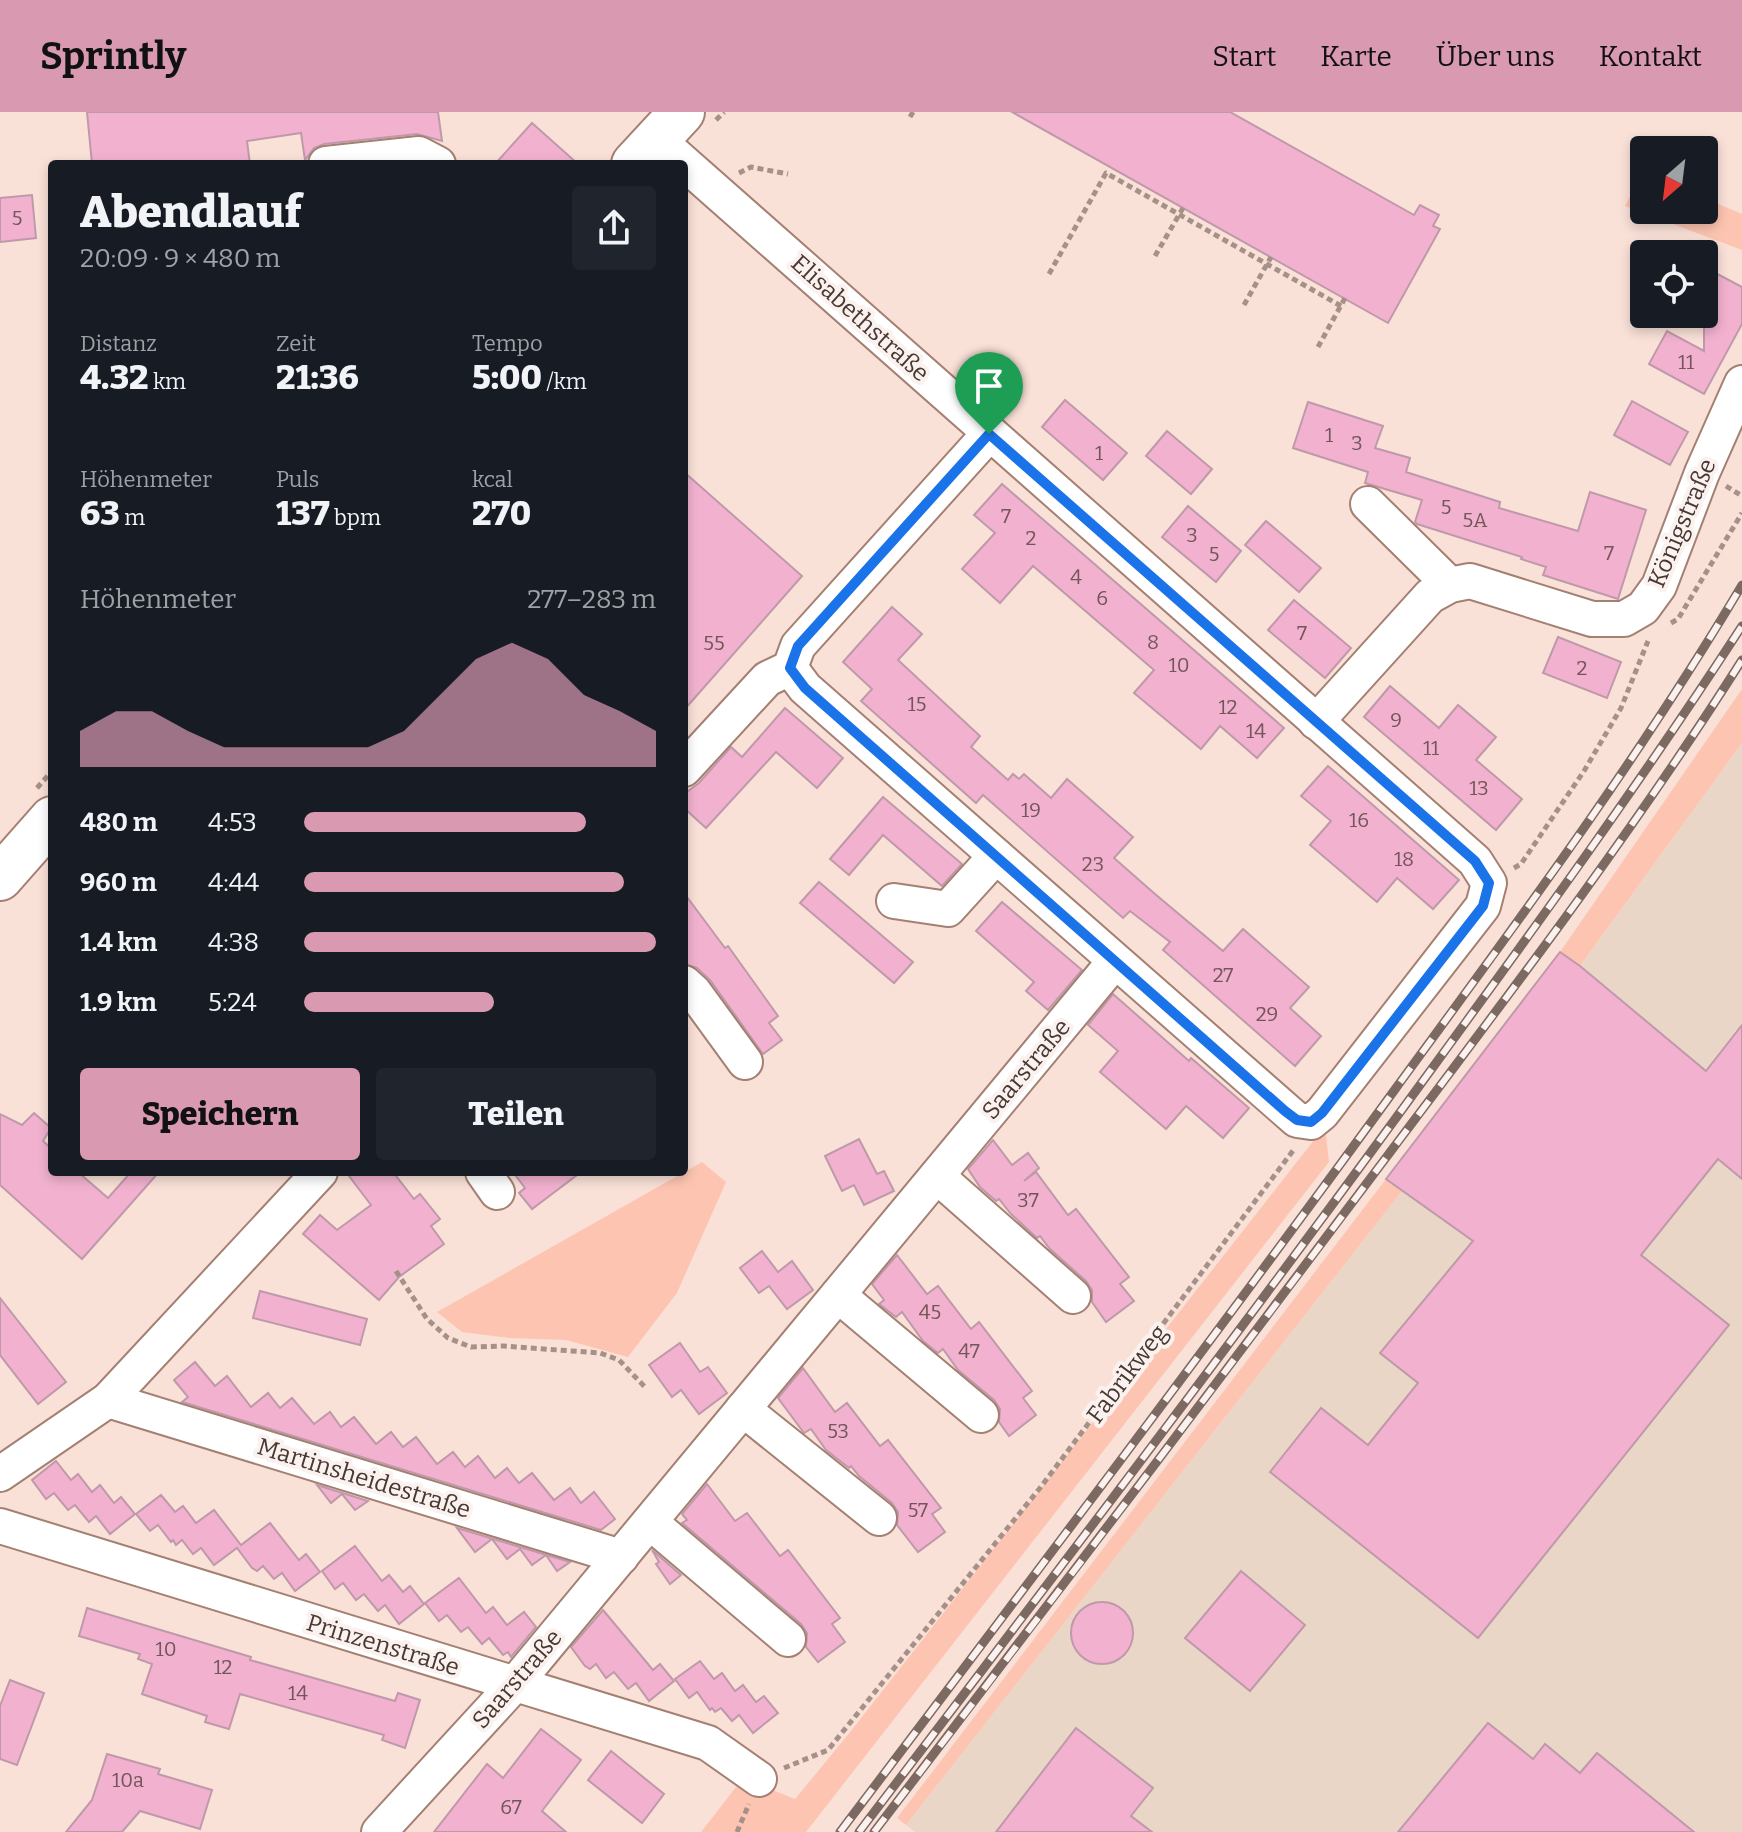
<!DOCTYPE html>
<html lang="de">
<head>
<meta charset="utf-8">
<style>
  body { margin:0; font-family:Bitter,serif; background:#20242c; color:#f1f3f6; height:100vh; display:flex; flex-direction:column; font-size:30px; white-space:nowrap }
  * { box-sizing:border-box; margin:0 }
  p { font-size:26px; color:#9ea1a6 }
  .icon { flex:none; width:44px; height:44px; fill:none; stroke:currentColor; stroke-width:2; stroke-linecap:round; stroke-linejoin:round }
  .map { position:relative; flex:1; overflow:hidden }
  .panel { position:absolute; left:48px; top:48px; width:640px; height:1016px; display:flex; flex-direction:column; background:#171b24; border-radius:8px; box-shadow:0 4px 12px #0003 }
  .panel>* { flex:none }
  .needle { width:52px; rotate:208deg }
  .controls { position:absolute; left:1630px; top:24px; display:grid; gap:16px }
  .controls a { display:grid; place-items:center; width:88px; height:88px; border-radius:8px; background:#171b24; box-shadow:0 4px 12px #0003; font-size:40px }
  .pin { position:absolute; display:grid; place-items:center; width:68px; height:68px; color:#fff; margin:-82px -34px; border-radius:50% 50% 50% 0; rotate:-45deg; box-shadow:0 0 8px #0007 }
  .pin .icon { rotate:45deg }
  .round { display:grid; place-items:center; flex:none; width:84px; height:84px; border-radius:8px; background:#20242c }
  .summary { display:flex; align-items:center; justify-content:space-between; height:136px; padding:0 32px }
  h1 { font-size:44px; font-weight:800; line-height:60px }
  .stats { display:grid; grid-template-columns:repeat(3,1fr); gap:12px; height:136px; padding:8px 32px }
  .stats div { display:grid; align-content:center }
  .stats b { font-size:34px; font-weight:800 }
  .stats small { font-size:22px; font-weight:400 }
  .stats p { font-size:22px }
  .chart { height:224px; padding:16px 32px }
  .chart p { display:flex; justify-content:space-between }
  .chart svg { width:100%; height:144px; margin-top:8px; fill:#d899b1; opacity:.7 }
  .cta { display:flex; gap:16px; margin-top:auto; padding:16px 32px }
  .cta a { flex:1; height:92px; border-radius:8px; background:#d899b1; color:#111; font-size:32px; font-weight:800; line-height:92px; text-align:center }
  .cta a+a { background:#20242c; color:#f1f3f6 }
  ul { padding:0 32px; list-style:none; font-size:26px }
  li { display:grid; grid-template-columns:128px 96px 1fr; align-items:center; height:60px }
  li i { height:20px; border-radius:10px; background:#d899b1 }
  header { display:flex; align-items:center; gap:48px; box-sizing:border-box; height:112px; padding:0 40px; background:#d899b1; color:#111 }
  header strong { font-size:38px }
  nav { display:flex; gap:44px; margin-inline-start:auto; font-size:28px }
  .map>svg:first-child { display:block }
</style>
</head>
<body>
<header>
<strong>Sprintly</strong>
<nav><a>Start</a><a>Karte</a><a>Über uns</a><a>Kontakt</a></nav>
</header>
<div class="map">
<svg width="1742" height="1720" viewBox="0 0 1742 1720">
  <rect width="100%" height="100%" fill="#fae1d8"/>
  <path fill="#ead6c7" d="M1742,631V1720H915L906,1713L1402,1079L1386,1067L1560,840L1581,853Z"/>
  <g fill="#fdc5b1">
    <path d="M1642,61L1644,98H1704V86L1742,102V138L1625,94Z"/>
    <path d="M1742,577V631L1580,854L1560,840Z"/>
    <path d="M1325,1014L1329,1050L806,1720H701L743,1666L795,1687L851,1619Z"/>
    <path d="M702,1050L726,1070L677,1181L628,1245L566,1228L509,1226L462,1220L437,1200Z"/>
    <path d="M1386,1067L1402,1079L906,1713L897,1706Z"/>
  </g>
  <g fill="#f2b2cf" stroke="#bf99aa" stroke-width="2">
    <path d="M87,0H438L442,29L417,22L324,32L314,36L305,48L301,21L247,29L250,52H92Z"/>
    <path d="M1012,0H1230L1414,103L1420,93L1439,103L1433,114L1440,117L1388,211Z"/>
    <path d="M532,11L578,52H495Z"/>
    <path d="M32,83L36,126L0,130V86Z"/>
    <path d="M1704,155L1742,175V212L1704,282L1649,252L1667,219L1704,239Z"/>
    <path d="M1065,288L1127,341L1103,368L1042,315Z"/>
    <path d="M1632,289L1688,320L1670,353L1614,323Z"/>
    <path d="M1308,290L1383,314L1375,336L1410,346L1406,360L1500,390L1499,396L1578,419L1590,380L1646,398L1618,487L1543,463L1546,455L1521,447L1522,445L1417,412L1415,410L1422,388L1365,371L1368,360L1293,336Z"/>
    <path d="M1167,319L1212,357L1191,382L1146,344Z"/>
    <path d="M684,360L802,464L684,598Z"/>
    <path d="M1002,372L1284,616L1257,646L1220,614L1201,637L1134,581L1154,558L1033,454L1000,491L962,457L995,421L974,403Z"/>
    <path d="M1188,394L1241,439L1216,470L1162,425Z"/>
    <path d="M1266,409L1321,456L1299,480L1245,433Z"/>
    <path d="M1294,488L1351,536L1325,566L1268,518Z"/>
    <path d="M892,495L922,522L898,548L980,624L971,635L1008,668L1013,662L1019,667L1024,662L1051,686L1067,667L1133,725L1114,746L1155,782L1223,839L1243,817L1309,875L1290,896L1321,924L1295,954L1163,838L1170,830L1130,799L1123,806L983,683L976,691L861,589L872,577L843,550Z"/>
    <path d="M1558,525L1621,550L1607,586L1543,561Z"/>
    <path d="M1390,574L1439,616L1458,593L1496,625L1476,648L1522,687L1496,718L1364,605Z"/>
    <path d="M785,596L843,646L817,676L776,640L706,716L684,696V682L699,671L731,635L742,645Z"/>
    <path d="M1328,654L1459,768L1433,797L1397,766L1377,790L1310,733L1331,709L1301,684Z"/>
    <path d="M883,685L962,752L942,774L883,723L849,763L830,747Z"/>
    <path d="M819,770L913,850L894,871L800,791Z"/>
    <path d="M684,781L725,836L728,834L778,904L769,911L782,928L763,942L710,868L697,856L684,852Z"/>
    <path d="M1002,790L1082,858L1048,898L1026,879L1034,870L976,819Z"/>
    <path d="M1560,840L1580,854L1706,959L1742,913V1067L1718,1047L1641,1143L1729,1213L1478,1526L1270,1360L1321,1296L1368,1333L1418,1271L1380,1241L1473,1129L1386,1067Z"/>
    <path d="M1113,882L1189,949L1191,946L1249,996L1223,1026L1186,994L1166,1017L1100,960L1118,939L1088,913Z"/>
    <path d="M34,1001L51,1016L43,1029L52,1037V1060H78L108,1086L131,1060H159L82,1147L0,1073V1002L22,1013Z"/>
    <path d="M859,1027L877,1062L884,1059L894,1079L864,1093L854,1073L842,1079L825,1044Z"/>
    <path d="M993,1028L1012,1053L1028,1041L1039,1056L1024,1069L1036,1060L1068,1103L1076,1097L1129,1165L1120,1172L1134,1189L1106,1210L1092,1190V1178L1086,1169L1050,1137L1040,1124L1037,1126L1011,1102L999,1087L996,1089L980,1075L968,1057Z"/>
    <path d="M346,1060H393L414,1087L420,1082L440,1107L431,1114L444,1132L399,1165L379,1188L303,1122L320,1103L337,1118L371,1093Z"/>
    <path d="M513,1060L547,1061L581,1060L532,1097L519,1081L525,1076Z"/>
    <path d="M762,1139L778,1160L792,1149L813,1178L787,1197L769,1174L759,1181L740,1156Z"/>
    <path d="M897,1143L927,1182L938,1174L971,1217L979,1210L1032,1279L1023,1286L1036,1303L1009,1324L999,1310L1000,1297L994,1288L958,1258L943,1237L938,1241L923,1229L902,1200L896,1205L879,1192L884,1188L872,1172Z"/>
    <path d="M260,1179L367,1207L360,1233L253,1206Z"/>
    <path d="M0,1186L66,1270L38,1292L0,1243Z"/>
    <path d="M680,1231L700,1260L708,1255L727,1281L699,1302L681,1278L672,1285L649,1253Z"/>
    <path d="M195,1250L215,1274L227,1264L251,1295L268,1281L280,1296L292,1286L314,1312L330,1300L341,1315L354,1305L376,1332L391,1320L403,1335L416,1325L437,1352L453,1340L465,1355L478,1344L495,1366L507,1356L519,1371L532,1361L554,1388L570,1376L581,1391L594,1380L615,1407L601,1418L182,1290L188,1285L174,1268Z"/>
    <path d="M803,1256L835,1300L847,1291L880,1334L888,1328L941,1396L932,1402L945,1420L918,1440L897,1413L898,1400L892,1391L859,1364L851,1354L849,1356L826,1338L811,1317L804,1321L778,1286Z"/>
    <path d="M56,1349L71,1368L78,1362L92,1380L100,1373L114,1391L121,1385L135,1402L110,1422L96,1404L89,1410L75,1393L68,1398L54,1381L46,1387L32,1368Z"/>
    <path d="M707,1372L735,1409L747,1401L780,1444L788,1438L840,1506L832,1512L845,1530L818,1550L806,1535L807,1521L801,1512L682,1411L687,1408L682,1402Z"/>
    <path d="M317,1373L368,1389L355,1398L342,1382L331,1391Z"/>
    <path d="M161,1383L175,1400L183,1394L196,1411L214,1398L241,1433L270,1411L299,1448L306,1442L320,1460L295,1479L282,1461L274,1467L263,1454L257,1459L252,1456L237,1436L214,1453L201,1436L193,1442L182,1428L176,1433L173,1428L171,1430L158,1413L150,1419L136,1402Z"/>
    <path d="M457,1416L570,1450L557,1459L546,1443L532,1453L520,1437L507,1447L492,1427L475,1440Z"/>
    <path d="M355,1434L382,1469L389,1463L403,1480L410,1474L424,1492L399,1512L385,1493L378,1499L364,1482L356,1488L343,1471L335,1477L322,1459Z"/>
    <path d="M652,1438L681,1463L670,1472L656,1452L659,1450Z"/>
    <path d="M1241,1459L1305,1513L1250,1579L1185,1526Z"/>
    <path d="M459,1466L486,1501L493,1495L507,1513L524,1500L536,1515L511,1545L508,1540L503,1543L489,1526L482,1532L468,1515L461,1520L447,1503L439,1509L425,1491Z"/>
    <circle cx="1102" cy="1521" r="31"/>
    <path d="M87,1496L251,1545L250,1548L395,1589L398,1581L420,1588L405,1636L382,1628L384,1623L240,1582L229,1617L205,1610L207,1604L142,1582L152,1552L138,1547L140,1542L79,1524Z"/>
    <path d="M603,1498L653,1558L660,1552L674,1569L649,1589L636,1571L628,1577L614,1560L606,1566L596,1552L590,1557L585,1554L571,1535Z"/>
    <path d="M700,1549L714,1567L722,1561L735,1579L743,1573L756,1590L764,1584L778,1601L753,1621L739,1603L732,1609L721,1596L715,1600L712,1596L710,1598L697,1580L689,1586L675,1567Z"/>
    <path d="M10,1568L44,1581L17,1653L0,1647V1594Z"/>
    <path d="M1488,1611L1533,1647L1545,1632L1580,1661L1597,1641L1694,1720H1398Z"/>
    <path d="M1076,1616L1153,1676L1131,1704L1152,1720H996Z"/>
    <path d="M541,1617L581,1648L542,1699L566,1720H434L487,1652L503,1666Z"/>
    <path d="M611,1639L664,1682L642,1711L588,1668Z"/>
    <path d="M107,1642L160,1657L158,1662L212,1678L200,1717L140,1699L122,1720H66L92,1688Z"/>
  </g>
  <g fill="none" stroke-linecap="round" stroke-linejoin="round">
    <defs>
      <g id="minor">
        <path d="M657,27L1475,749L1489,771L1483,794L1322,1001L1311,1010L1297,1008L805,576L790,556"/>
        <path d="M326,52L419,42L438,52"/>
        <path d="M1368,392L1450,473"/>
        <path d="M1316,610L1430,484L1450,473L1470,469L1592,507H1624L1643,496L1659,474L1702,361L1742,271"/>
        <path d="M684,657L767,567L790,556L798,534L989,322"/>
        <path d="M894,789L948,797L996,744"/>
        <path d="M684,871L694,880L745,950"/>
        <path d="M483,1060L497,1080"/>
        <path d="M937,1064L1073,1184"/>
        <path d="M838,1183L981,1303"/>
        <path d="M108,1288L621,1445"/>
        <path d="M743,1297L879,1406"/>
        <path d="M0,1362L108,1288L320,1060"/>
        <path d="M650,1410L788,1527"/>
        <path d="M0,1414L708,1631L759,1667"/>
        <path d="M379,1720L514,1573L1115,849"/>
      </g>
      <g id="major">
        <path d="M634,52L682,0"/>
        <path d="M0,766L52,707"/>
      </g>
    </defs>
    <use href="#minor" stroke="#a48072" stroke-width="38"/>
    <use href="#major" stroke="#a48072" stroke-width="48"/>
    <g stroke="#a69189" stroke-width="5" stroke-dasharray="6 4" stroke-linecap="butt">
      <path d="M910,5L913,0"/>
      <path d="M716,8L724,0"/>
      <path d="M739,61L751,55L788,62"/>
      <path d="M1155,144L1183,96"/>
      <path d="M1049,162L1106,61L1341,194"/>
      <path d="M1244,193L1271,145"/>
      <path d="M1318,235L1345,186"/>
      <path d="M1726,374L1742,384"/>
      <path d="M1671,511L1678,507L1742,401"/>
      <path d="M37,676L52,659"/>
      <path d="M1514,756L1521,752L1584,659L1621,596L1648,529"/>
      <path d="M396,1159L427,1207L448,1226L471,1235L503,1234L600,1241L619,1248L645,1275"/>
      <path d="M784,1656L828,1638L1040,1376L1295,1036"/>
      <path d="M737,1720L749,1692"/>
    </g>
    <use href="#minor" stroke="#fff" stroke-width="34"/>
    <use href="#major" stroke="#fff" stroke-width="44"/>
    <defs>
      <g id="rail">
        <path d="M840,1720C1027,1473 1214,1226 1396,976C1516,812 1638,648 1742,473"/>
        <path d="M859,1720C1053,1465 1248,1210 1436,951C1541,807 1645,664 1742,514"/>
        <path d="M874,1720C1047,1495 1218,1270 1388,1043C1510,881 1633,720 1742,548"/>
      </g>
    </defs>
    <use href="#rail" stroke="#7b6962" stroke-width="9"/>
    <use href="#rail" stroke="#fbf2ef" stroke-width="6" stroke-dasharray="18" stroke-linecap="butt"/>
  </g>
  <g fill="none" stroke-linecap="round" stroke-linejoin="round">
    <defs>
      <path id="route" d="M989,322L1475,749L1489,771L1483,794L1322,1001L1311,1010L1297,1008L1285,999L805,576L790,556L798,534Z"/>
    </defs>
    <use href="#route" stroke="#fff" stroke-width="16"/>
    <use href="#route" stroke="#1a73e8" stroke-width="10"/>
  </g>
  <g text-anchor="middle" stroke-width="8" stroke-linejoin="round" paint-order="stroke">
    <g font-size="20" fill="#725659">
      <text x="17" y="113">5</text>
      <text x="1686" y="257">11</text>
      <text x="1329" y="330">1</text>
      <text x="1357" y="338">3</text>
      <text x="1099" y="348">1</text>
      <text x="1446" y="402">5</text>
      <text x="1006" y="411">7</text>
      <text x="1475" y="415">5A</text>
      <text x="1192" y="430">3</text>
      <text x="1031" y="433">2</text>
      <text x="1609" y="448">7</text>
      <text x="1214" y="449">5</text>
      <text x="1076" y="472">4</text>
      <text x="1102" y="493">6</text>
      <text x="1302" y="528">7</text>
      <text x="1153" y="537">8</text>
      <text x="714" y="538">55</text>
      <text x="1179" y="560">10</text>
      <text x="1582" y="563">2</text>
      <text x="917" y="599">15</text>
      <text x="1228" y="602">12</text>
      <text x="1396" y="615">9</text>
      <text x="1256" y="626">14</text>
      <text x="1431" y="643">11</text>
      <text x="1479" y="683">13</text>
      <text x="1031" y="705">19</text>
      <text x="1359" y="715">16</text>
      <text x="1404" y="754">18</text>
      <text x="1093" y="759">23</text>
      <text x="1223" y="870">27</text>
      <text x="1267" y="909">29</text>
      <text x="1028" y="1095">37</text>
      <text x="930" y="1207">45</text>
      <text x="969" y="1246">47</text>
      <text x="838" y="1326">53</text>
      <text x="918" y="1405">57</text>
      <text x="166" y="1544">10</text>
      <text x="223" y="1562">12</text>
      <text x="298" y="1588">14</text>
      <text x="128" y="1675">10a</text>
      <text x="511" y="1702">67</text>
    </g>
    <g font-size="24" fill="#483832" stroke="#fbf2ef">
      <text transform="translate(860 206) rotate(42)" y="8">Elisabethstraße</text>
      <text transform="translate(1682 411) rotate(-67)" y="8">Königstraße</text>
      <text transform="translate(1026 957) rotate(-50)" y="8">Saarstraße</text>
      <text transform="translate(1127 1262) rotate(-53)" y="8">Fabrikweg</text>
      <text transform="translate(364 1366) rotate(17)" y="8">Martinsheidestraße</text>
      <text transform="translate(383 1533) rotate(17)" y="8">Prinzenstraße</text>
      <text transform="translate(517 1567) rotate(-49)" y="8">Saarstraße</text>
    </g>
  </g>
</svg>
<div class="controls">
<a><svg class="needle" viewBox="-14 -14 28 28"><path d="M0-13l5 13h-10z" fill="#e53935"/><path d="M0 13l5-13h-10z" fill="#9ea1a6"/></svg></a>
<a><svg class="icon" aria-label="locate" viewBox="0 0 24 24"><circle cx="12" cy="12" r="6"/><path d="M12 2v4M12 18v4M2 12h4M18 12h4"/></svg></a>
</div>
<div class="pin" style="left:989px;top:322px;background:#1e9e55"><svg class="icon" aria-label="arrive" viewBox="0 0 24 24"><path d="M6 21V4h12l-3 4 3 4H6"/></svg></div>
<section class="panel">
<div class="summary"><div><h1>Abendlauf</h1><p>20:09 · 9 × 480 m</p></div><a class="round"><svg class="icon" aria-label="share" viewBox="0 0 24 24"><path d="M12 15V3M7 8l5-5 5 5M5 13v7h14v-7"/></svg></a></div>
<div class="stats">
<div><p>Distanz</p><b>4.32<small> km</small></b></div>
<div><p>Zeit</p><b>21:36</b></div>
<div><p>Tempo</p><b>5:00<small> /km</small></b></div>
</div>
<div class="stats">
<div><p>Höhenmeter</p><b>63<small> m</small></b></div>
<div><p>Puls</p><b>137<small> bpm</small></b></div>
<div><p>kcal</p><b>270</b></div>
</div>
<div class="chart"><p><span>Höhenmeter</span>277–283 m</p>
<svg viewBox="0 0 160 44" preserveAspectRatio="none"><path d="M0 44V33L10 27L20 27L30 33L40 38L50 38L60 38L70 38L80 38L90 33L100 22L110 11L120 6L130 11L140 22L150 27L160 33V44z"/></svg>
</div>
<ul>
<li><b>480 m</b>4:53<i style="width:80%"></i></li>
<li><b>960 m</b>4:44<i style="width:91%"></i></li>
<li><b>1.4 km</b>4:38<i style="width:100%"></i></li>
<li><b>1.9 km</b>5:24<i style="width:54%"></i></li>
</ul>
<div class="cta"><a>Speichern</a><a>Teilen</a></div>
</section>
</div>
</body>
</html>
